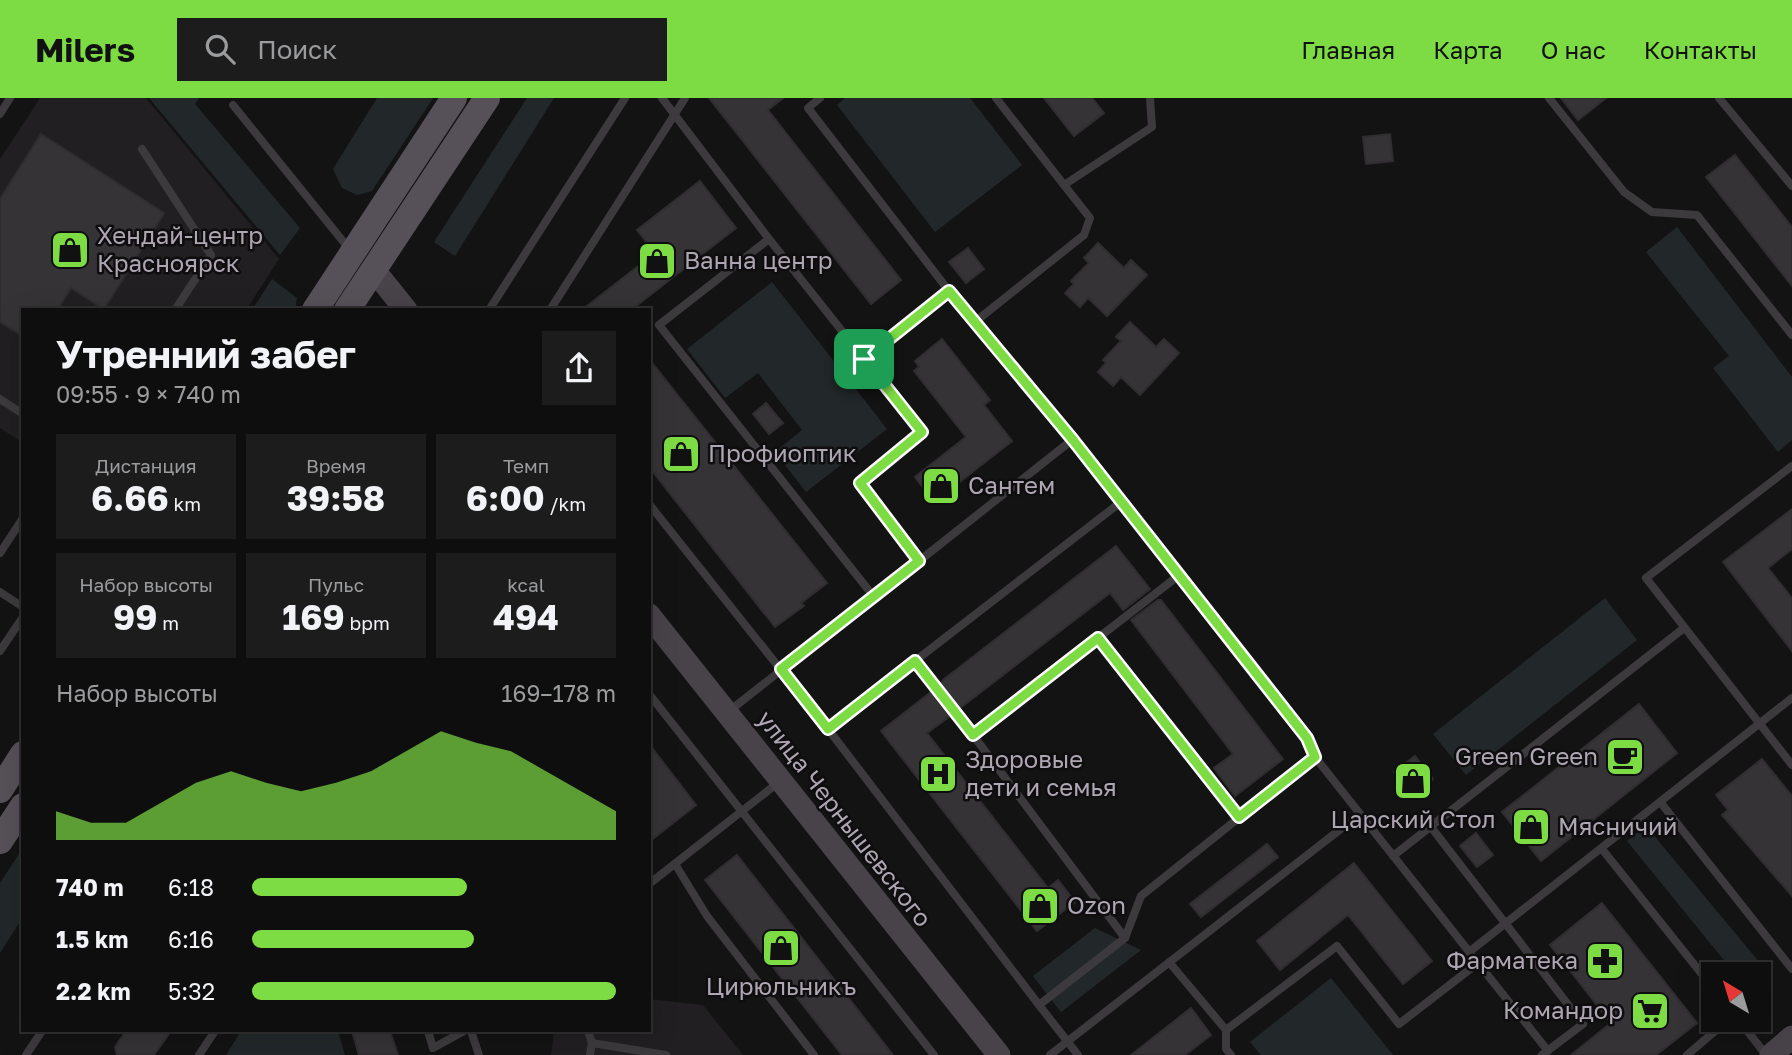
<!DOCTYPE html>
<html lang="ru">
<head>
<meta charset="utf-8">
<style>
  body { margin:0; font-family:"Golos Text",sans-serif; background:#1d1c1d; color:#f1f3f6; height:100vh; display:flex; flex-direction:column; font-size:26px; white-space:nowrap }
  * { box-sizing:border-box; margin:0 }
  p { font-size:23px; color:#9b9c9e }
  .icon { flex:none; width:38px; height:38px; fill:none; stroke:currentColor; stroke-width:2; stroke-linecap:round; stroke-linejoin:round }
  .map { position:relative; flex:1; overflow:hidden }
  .panel { position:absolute; left:21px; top:210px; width:630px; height:724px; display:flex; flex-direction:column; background:#0f0e0f; border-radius:0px; box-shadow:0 7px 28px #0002,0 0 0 2px #2f2e2f }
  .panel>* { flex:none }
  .needle { width:46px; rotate:322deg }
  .controls { position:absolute; left:1701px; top:864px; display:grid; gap:14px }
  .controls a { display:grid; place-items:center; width:70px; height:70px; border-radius:0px; background:#0f0e0f; box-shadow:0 7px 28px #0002,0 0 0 2px #2f2e2f; font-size:35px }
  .pin { position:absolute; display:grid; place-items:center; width:60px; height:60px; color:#fff; margin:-30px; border-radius:14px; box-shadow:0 4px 10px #0006 }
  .round { display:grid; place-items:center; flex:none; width:74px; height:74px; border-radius:0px; background:#1d1c1d }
  .head { display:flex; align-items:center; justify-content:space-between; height:119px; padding:0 35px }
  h1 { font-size:38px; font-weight:700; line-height:52px }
  .figures { display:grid; grid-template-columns:repeat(3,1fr); gap:10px; height:119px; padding:7px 35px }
  .figures div { display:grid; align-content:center; border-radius:0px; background:#1d1c1d; text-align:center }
  .figures b { font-size:35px; font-weight:700 }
  .figures small { font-size:19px; font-weight:400 }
  .figures p { font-size:19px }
  .chart { height:196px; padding:14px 35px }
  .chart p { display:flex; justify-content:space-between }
  .chart svg { width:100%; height:126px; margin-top:7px; fill:#7ddb44; opacity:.7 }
  ul { padding:0 35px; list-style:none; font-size:23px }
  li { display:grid; grid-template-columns:112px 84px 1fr; align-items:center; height:52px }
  li i { height:18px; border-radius:9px; background:#7ddb44 }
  header { display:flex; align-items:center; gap:42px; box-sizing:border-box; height:98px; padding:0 35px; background:#7ddb44; color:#111 }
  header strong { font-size:33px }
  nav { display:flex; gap:38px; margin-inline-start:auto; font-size:24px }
  .search { width:490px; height:63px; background:#1d1c1d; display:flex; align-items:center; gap:18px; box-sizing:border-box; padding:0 24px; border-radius:0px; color:#9b9c9e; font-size:26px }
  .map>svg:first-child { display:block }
</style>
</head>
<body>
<header>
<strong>Milers</strong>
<div class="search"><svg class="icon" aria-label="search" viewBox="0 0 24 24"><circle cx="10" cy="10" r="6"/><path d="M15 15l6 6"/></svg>Поиск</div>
<nav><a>Главная</a><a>Карта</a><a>О нас</a><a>Контакты</a></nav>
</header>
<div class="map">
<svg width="1792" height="957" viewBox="0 0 1792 957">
  <rect width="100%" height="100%" fill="#141314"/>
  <g fill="#211f21">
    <path d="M40,0H146L279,161L246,212H23V345L0,330V61Z"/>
    <path d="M649,901L703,907L743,957H551L554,933H649Z"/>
  </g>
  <g fill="#222829">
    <path d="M149,0H199L195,6L300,130L280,157Z"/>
    <path d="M377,0H433L372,93L357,97L342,90L333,71Z"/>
    <path d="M527,0H554L455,158L434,144Z"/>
    <path d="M845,0H970L1022,67L935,134L837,7Z"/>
    <path d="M1677,129L1792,279V342L1778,354L1713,270L1729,258L1646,154Z"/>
    <path d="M272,181L297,200L295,212H252Z"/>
    <path d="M772,184L887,331L806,394L775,354L802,332L758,275L725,300L687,251Z"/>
    <path d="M1605,500L1637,542L1466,677L1433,636Z"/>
    <path d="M1646,728L1770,877L1759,886V877H1736L1627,743Z"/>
    <path d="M23,750V819L0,855V785Z"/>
    <path d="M1095,830L1141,852L1061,914L1033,878Z"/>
    <path d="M1331,880L1393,957H1261L1250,944Z"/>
    <path d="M241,933H338L345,957H226Z"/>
  </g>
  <g fill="#363336" stroke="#302d30" stroke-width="2">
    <path d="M709,0H783L768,12L901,182L871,206Z"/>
    <path d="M1044,0H1092L1104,15L1074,38Z"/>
    <path d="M1561,0H1606L1578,22Z"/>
    <path d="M41,36L164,115L104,211L71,190L57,212H23V238L0,224V101Z"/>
    <path d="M1390,36L1393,63L1366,66L1363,39Z"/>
    <path d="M1735,57L1792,129V188L1706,79Z"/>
    <path d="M700,83L736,130L631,212H582L655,155L637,132Z"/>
    <path d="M1098,145L1124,170L1131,162L1147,177L1107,218L1088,200L1080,209L1065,195L1074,186L1071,183L1089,165L1084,160Z"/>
    <path d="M968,150L984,171L966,185L949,164Z"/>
    <path d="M1130,224L1156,249L1164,241L1179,255L1140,297L1121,279L1113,288L1098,274L1106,265L1103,262L1121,243L1116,239Z"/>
    <path d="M942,241L990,302L984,307L1012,343L934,404L915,379L966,339L914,273L919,269L915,263Z"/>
    <path d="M649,261L827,485L801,505L804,508L775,529L649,369Z"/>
    <path d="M766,305L783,325L769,336L753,316Z"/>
    <path d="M1792,411V451L1768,470L1792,500V553L1723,464Z"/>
    <path d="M1116,448L1150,491L1123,512L1110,495L960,610L941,586L943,582Z"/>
    <path d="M1158,502H1161L1283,661L1235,698L1214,670L1233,656L1131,522Z"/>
    <path d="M931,594L950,618L927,635L1048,790L1058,782L1075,804L1037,833L881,633Z"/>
    <path d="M1639,606L1677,655L1541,763L1502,714Z"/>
    <path d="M649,646L696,707L649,744Z"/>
    <path d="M1415,658L1433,681L1412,697L1394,674Z"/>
    <path d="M1762,661L1792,698V798L1722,717L1728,712L1716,697Z"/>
    <path d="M1476,735L1493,757L1477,769L1460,748Z"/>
    <path d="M1267,746L1278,759L1201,819L1190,806Z"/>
    <path d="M737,757L893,957H842L705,782Z"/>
    <path d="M1354,765L1432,863L1403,886L1348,817L1280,872L1257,843Z"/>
    <path d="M1602,805L1697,925L1656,957H1571L1611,925L1550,847Z"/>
    <path d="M1191,910L1211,937L1185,957H1131Z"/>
    <path d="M126,933H171L154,957H117L115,949Z"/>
    <path d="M352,933H390L398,957H359Z"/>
  </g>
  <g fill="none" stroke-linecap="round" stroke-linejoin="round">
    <g stroke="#3d3a3e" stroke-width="8">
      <path d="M662,0L769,141L922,334L860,385L919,463L1072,342L949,193L808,10L820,0"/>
      <path d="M996,0L1064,87L1152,29L1150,0"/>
      <path d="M1549,0L1624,94L1652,114L1697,117L1792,237"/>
      <path d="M1719,0L1792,88"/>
      <path d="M233,7L350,152"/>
      <path d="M0,16L10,0"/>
      <path d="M142,51L211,157L175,212"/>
      <path d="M489,212L625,0"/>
      <path d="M550,212L685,0"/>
      <path d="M976,223L1084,137L1090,120L1064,87"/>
      <path d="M864,261L949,193"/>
      <path d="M0,301L23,316"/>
      <path d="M1072,342L1121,404"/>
      <path d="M1792,368L1646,480L1792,667"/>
      <path d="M649,406L828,631"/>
      <path d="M0,455L23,420"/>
      <path d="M0,494L23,509"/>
      <path d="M874,499L919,463"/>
      <path d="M1098,540L1239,719"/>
      <path d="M0,553L23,519"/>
      <path d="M915,563L828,631L1039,907"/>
      <path d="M649,596L934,957"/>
      <path d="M728,614L874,499L659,227L769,141"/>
      <path d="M973,637L915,563L1121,404L1178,478"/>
      <path d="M1661,705L1792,871"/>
      <path d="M1431,729L1583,926L1542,957"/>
      <path d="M1602,751L1713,890"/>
      <path d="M1393,758L1684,530"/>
      <path d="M675,766L707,818L814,957"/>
      <path d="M649,786L779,684"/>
      <path d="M1125,840L973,637L1178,478L1307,640L1315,659"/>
      <path d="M1469,854L1792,600"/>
      <path d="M1169,864L1226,932V951L1231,957"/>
      <path d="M1478,865L1548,953"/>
      <path d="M1739,922L1766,957"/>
      <path d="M428,933L433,950L464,933"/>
      <path d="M471,933L479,957"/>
      <path d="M588,933L592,945L590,957"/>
      <path d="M592,945L666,957"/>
      <path d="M26,957L42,933"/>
      <path d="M199,957L215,933"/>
      <path d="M1050,957L1360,716"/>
      <path d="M1078,957L1039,907L1125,840L1141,798L1315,659L1478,865L1399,926L1337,848L1226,932"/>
      <path d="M1687,957L1728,922"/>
    </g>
    <g stroke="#474349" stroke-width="23">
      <path d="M373,171L406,212"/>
      <path d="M649,517L999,957"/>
      <path d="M1771,957L1792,939"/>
    </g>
    <g stroke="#565158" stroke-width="26">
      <path d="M315,212L454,0"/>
      <path d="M347,212L487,0"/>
      <path d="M0,692L23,656"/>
      <path d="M0,743L23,708"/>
    </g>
  </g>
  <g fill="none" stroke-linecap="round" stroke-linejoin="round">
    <defs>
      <path id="route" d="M949,193L1073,342L1307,640L1315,659L1239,719L1098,540L973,637L915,563L828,631L781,571L919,463L860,385L922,334L864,261Z"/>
    </defs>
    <use href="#route" stroke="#fff" stroke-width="14"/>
    <use href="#route" stroke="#7ddb44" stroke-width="9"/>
  </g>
  <defs>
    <symbol id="shop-square" viewBox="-11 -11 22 22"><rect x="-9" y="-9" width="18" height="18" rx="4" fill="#7ddb44" stroke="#0f0e0f"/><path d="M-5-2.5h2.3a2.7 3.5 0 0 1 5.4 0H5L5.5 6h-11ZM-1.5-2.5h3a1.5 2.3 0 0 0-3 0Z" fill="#111"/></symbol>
    <symbol id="cafe-square" viewBox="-11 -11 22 22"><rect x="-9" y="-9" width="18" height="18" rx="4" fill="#7ddb44" stroke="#0f0e0f"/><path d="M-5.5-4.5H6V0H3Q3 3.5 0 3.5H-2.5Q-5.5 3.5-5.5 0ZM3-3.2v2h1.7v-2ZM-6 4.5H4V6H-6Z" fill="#111"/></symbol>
    <symbol id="hospital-square" viewBox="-11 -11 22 22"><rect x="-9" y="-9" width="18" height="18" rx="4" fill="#7ddb44" stroke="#0f0e0f"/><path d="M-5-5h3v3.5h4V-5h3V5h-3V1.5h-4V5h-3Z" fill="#111"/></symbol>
    <symbol id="pharmacy-square" viewBox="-11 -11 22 22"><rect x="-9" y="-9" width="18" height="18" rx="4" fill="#7ddb44" stroke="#0f0e0f"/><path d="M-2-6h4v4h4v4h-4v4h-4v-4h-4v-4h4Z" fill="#111"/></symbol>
    <symbol id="supermarket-square" viewBox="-11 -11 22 22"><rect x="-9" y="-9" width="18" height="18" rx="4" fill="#7ddb44" stroke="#0f0e0f"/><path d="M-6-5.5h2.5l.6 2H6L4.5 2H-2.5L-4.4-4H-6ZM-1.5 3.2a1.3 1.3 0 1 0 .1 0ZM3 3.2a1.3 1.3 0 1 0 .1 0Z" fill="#111"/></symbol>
  </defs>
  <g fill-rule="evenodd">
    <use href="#shop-square" x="48" y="130" width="44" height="44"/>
    <use href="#shop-square" x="635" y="141" width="44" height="44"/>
    <use href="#shop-square" x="659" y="334" width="44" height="44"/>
    <use href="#shop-square" x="919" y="366" width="44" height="44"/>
    <use href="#cafe-square" x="1603" y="637" width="44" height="44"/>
    <use href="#hospital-square" x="916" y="654" width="44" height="44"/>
    <use href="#shop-square" x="1391" y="661" width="44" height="44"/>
    <use href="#shop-square" x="1509" y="707" width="44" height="44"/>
    <use href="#shop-square" x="1018" y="786" width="44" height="44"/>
    <use href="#shop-square" x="759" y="828" width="44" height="44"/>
    <use href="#pharmacy-square" x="1583" y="841" width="44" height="44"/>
    <use href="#supermarket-square" x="1628" y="891" width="44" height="44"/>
  </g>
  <g text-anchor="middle" stroke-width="5" stroke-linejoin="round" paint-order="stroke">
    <g font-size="24" fill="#afa6b3" stroke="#0f0e0f" text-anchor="start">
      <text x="97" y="146">Хендай-центр<tspan x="97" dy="28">Красноярск</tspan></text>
      <text x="684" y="171">Ванна центр</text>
      <text x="708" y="364">Профиоптик</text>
      <text x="968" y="396">Сантем</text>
      <text x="1598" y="667" text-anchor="end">Green Green</text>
      <text x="965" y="670">Здоровые<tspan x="965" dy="28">дети и семья</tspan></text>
      <text x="1413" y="730" text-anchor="middle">Царский Стол</text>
      <text x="1558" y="737">Мясничий</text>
      <text x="1067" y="816">Ozon</text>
      <text x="1578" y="871" text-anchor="end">Фарматека</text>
      <text x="781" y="897" text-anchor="middle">Цирюльникъ</text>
      <text x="1623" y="921" text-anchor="end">Командор</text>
    </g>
    <g font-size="24" fill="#afa6b3" stroke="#0f0e0f">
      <text transform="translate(844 721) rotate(52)" y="8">улица Чернышевского</text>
    </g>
  </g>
</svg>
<div class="controls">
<a><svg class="needle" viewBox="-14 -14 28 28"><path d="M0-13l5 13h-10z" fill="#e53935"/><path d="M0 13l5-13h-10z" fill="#9b9c9e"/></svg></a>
</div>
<div class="pin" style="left:864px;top:261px;background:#1e9e55"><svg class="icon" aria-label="arrive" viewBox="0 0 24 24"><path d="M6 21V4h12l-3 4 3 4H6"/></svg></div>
<section class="panel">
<div class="head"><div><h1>Утренний забег</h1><p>09:55 · 9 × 740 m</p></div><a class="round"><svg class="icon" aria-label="share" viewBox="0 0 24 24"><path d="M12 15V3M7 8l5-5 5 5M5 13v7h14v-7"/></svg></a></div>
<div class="figures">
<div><p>Дистанция</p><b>6.66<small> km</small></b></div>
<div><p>Время</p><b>39:58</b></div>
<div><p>Темп</p><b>6:00<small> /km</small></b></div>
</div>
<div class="figures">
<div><p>Набор высоты</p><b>99<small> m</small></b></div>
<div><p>Пульс</p><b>169<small> bpm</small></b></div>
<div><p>kcal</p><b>494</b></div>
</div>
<div class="chart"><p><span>Набор высоты</span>169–178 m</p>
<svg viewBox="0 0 160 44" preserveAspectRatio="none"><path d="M0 44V34L10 38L20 38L30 31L40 24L50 20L60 24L70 27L80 24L90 20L100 13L110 6L120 10L130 13L140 20L150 27L160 34V44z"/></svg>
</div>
<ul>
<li><b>740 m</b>6:18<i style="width:59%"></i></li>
<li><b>1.5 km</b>6:16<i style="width:61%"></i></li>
<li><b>2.2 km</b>5:32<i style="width:100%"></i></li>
</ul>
</section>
</div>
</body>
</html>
